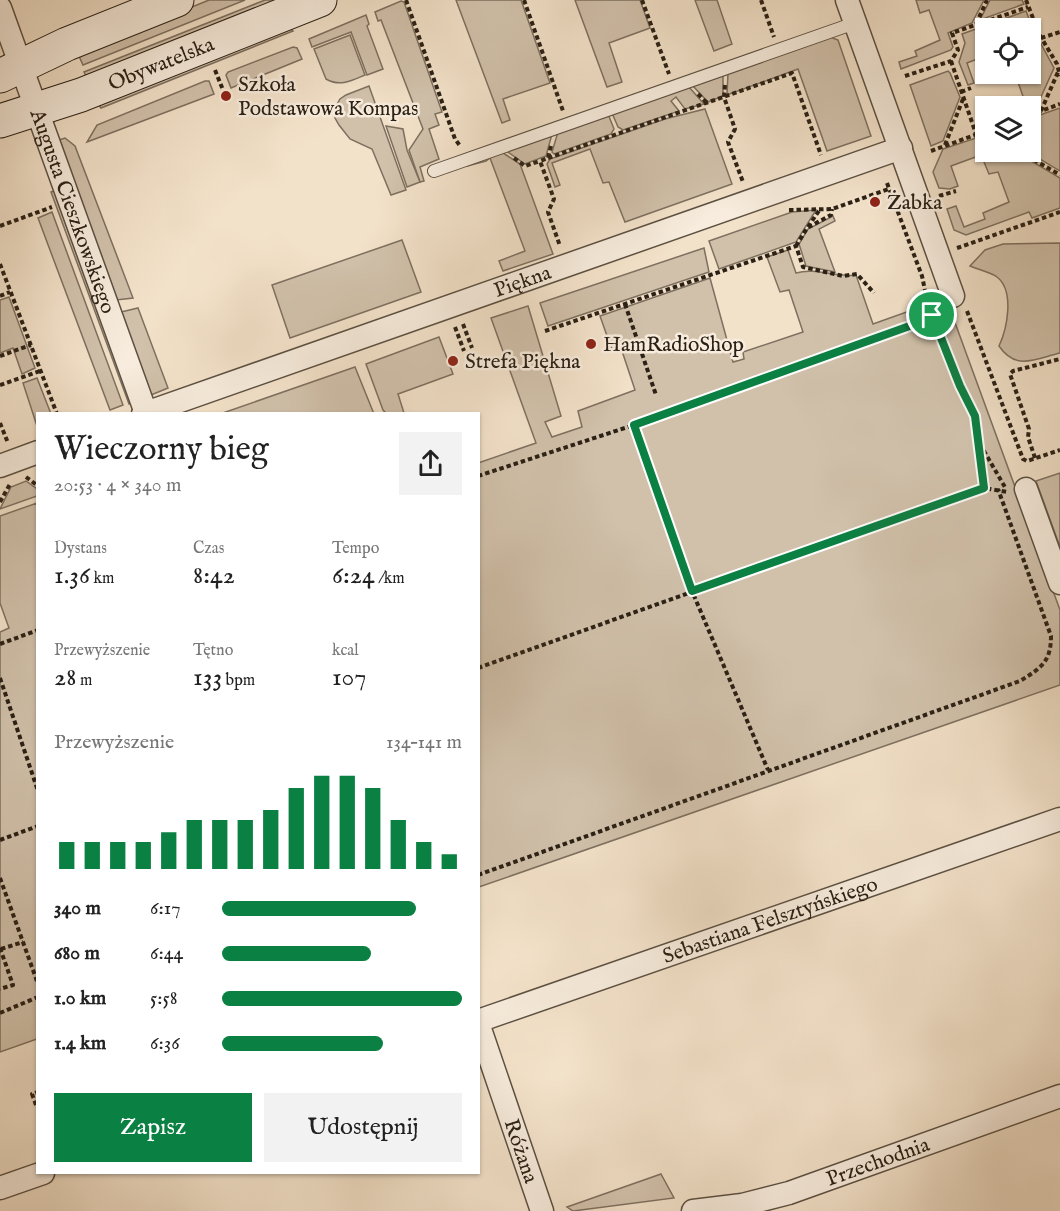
<!DOCTYPE html>
<html lang="pl">
<head>
<meta charset="utf-8">
<style>
  body { margin:0; font-family:"IM FELL English",serif; background:#f2f2f2; color:#222; height:100vh; display:flex; flex-direction:column; font-size:22px; white-space:nowrap }
  * { box-sizing:border-box; margin:0 }
  p { font-size:20px; color:#767676 }
  .icon { flex:none; width:33px; height:33px; fill:none; stroke:currentColor; stroke-width:2; stroke-linecap:round; stroke-linejoin:round }
  .map { position:relative; flex:1; overflow:hidden }
  .sheet { position:absolute; left:36px; top:412px; width:444px; height:762px; display:flex; flex-direction:column; background:#fff; border-radius:0px; box-shadow:0 2px 4px #0004 }
  .sheet>* { flex:none }
  .fabs { position:absolute; left:975px; top:18px; display:grid; gap:12px }
  .fabs a { display:grid; place-items:center; width:66px; height:66px; border-radius:0px; background:#fff; box-shadow:0 2px 4px #0004; font-size:30px }
  .pin { position:absolute; display:grid; place-items:center; width:51px; height:51px; color:#fff; margin:-26px; border:3px solid #fff; border-radius:50%; box-shadow:0 2px 6px #0007 }
  .round { display:grid; place-items:center; flex:none; width:63px; height:63px; border-radius:0px; background:#f2f2f2 }
  .overview { display:flex; align-items:center; justify-content:space-between; height:102px; padding:0 18px }
  h1 { font-size:33px; font-weight:600; line-height:45px }
  .metrics { display:grid; grid-template-columns:repeat(3,1fr); gap:9px; height:102px; padding:6px 18px }
  .metrics div { display:grid; align-content:center }
  .metrics b { font-size:26px; font-weight:600 }
  .metrics small { font-size:16px; font-weight:400 }
  .metrics p { font-size:16px }
  .chart { height:168px; padding:12px 18px }
  .chart p { display:flex; justify-content:space-between }
  .chart svg { width:100%; height:108px; margin-top:6px; stroke:#0b8043; stroke-width:6 }
  .primary-button { display:flex; gap:12px; margin-top:auto; padding:12px 18px }
  .primary-button a { flex:1; height:69px; border-radius:0px; background:#0b8043; color:#fff; font-size:24px; font-weight:600; line-height:69px; text-align:center }
  .primary-button a+a { background:#f2f2f2; color:#222 }
  ul { padding:0 18px; list-style:none; font-size:20px }
  li { display:grid; grid-template-columns:96px 72px 1fr; align-items:center; height:45px }
  li i { height:15px; border-radius:8px; background:#0b8043 }
  .map>svg:first-child { display:block }
</style>
</head>
<body>
<div class="map">
<svg width="1060" height="1211" viewBox="0 0 1060 1211">
  <rect width="100%" height="100%" fill="#f3e2ca"/>
  <filter id="stains"><feTurbulence type="fractalNoise" baseFrequency=".00333" numOctaves="4"/><feColorMatrix values="0 0 0 0 .2 0 0 0 0 .09 0 0 0 0 .02 0 0 0 .5 -.17"/></filter>
  <radialGradient id="worn" r=".72"><stop offset=".6" stop-color="#630" stop-opacity="0"/><stop offset="1" stop-color="#630" stop-opacity=".3"/></radialGradient>
  <g fill="#d1c1ab" stroke="#7e7060" stroke-width="1.5">
    <path d="M209,0H245L83,65L78,54Z"/>
    <path d="M265,0H291L88,80L84,72Z"/>
    <path d="M456,0H521L550,83L503,99L510,120L502,123Z"/>
    <path d="M575,0H640L650,28L609,43L622,82L607,87Z"/>
    <path d="M695,0H717L732,44L714,51Z"/>
    <path d="M916,0H984L972,23L948,33L953,47L951,50L901,69L899,62L917,56L915,51L940,40L929,10L920,13Z"/>
    <path d="M990,0H1022L1024,4L980,20Z"/>
    <path d="M401,1L404,2L442,112L435,114L439,125L429,129L439,159L420,167L424,181L420,182L409,150L423,129L381,20L378,21L375,12Z"/>
    <path d="M1026,11L1033,29L1054,68L1036,108L1031,110L1030,106H1005L1024,99L1015,74H1030V28H986L985,56L967,63L974,83L968,85L959,62L965,43L962,34Z"/>
    <path d="M366,15L369,24L367,26L383,69L367,75L351,32L312,47L309,39Z"/>
    <path d="M288,27L293,31L101,108L95,100Z"/>
    <path d="M350,35L365,75C351,81 340,87 326,79L314,49Z"/>
    <path d="M830,37L838,40L871,136L827,151L798,69L727,95L728,73Z"/>
    <path d="M293,47L297,48L302,59L231,88L226,75L228,72Z"/>
    <path d="M948,71L950,73L960,97L943,141L931,146L910,85Z"/>
    <path d="M723,75V96L708,102L693,86Z"/>
    <path d="M205,81H209L214,94L87,142L97,125Z"/>
    <path d="M369,86L406,190L391,195L372,149L350,139L339,125L335,118L334,110L340,99L346,95Z"/>
    <path d="M689,87L704,104L685,109L676,97L671,101L679,111L623,130L618,127L612,113Z"/>
    <path d="M1060,108V171L1028,152H1030L1031,118Z"/>
    <path d="M705,109L732,184L625,222L609,182L603,183L590,149L552,163L560,185L555,187L547,164L550,159L665,119Z"/>
    <path d="M608,114L614,129L611,134L554,154L552,152L558,132Z"/>
    <path d="M386,126L403,129L407,150L420,182L407,187Z"/>
    <path d="M552,134L546,156L525,164L505,150Z"/>
    <path d="M985,135L986,152H1016L1060,178V208L1032,218L1029,212L966,235L954,230L947,209L956,206L964,227L985,219L983,213L1009,202L998,172L989,174L981,155L951,166L958,186L950,189L939,188L933,172L943,149Z"/>
    <path d="M65,138L75,146L133,298L116,300L59,140Z"/>
    <path d="M500,151L520,164L553,254L503,271L499,261L525,251L490,158L486,161L467,166L466,163Z"/>
    <path d="M57,190L133,402L129,404L58,211L51,192Z"/>
    <path d="M816,210L796,242L719,269L709,241L792,212Z"/>
    <path d="M52,212L123,405L110,410L38,218Z"/>
    <path d="M833,216L835,221L819,229L835,272L806,266L799,244L808,229Z"/>
    <path d="M402,240L421,292L290,338L272,285Z"/>
    <path d="M1060,243V353C1035,359 1016,371 999,346C1007,329 1015,291 997,277C991,272 979,270 970,266L985,250L1003,244Z"/>
    <path d="M704,248L709,272L548,326L540,303Z"/>
    <path d="M788,250L796,273C816,267 836,278 856,275L873,324L946,298L1060,610V685L479,887L478,463L536,443L491,318L528,306L561,416L545,422L552,437L582,427L578,411L635,390L621,348L612,350L600,316L710,278L733,362L744,359L743,352L803,332L789,290L780,292L767,257Z"/>
    <path d="M9,297L35,368L22,374L13,348L0,353V300Z"/>
    <path d="M138,308L168,388L151,395L121,312Z"/>
    <path d="M439,337L453,374L398,394L404,413L387,414L383,410L366,364Z"/>
    <path d="M355,367L374,414H220Z"/>
    <path d="M37,378L51,414H38L37,426L23,383Z"/>
    <path d="M1060,473V547L1036,481Z"/>
    <path d="M26,481L37,489V496L0,509L11,487Z"/>
    <path d="M37,503V1039L0,1052V632L9,628L0,603V516Z"/>
    <path d="M661,1174L674,1198L573,1211L567,1207Z"/>
  </g>
  <g fill="none" stroke-linecap="round" stroke-linejoin="round">
    <defs>
      <path id="lane" d="M434,171L855,23"/>
      <g id="street">
        <path d="M847,0L953,296"/>
        <path id="s1" d="M0,8L146,413"/>
        <path id="s2" d="M143,414L901,148"/>
        <path d="M0,466L38,452"/>
        <path d="M1026,489L1060,583"/>
        <path id="s3" d="M478,1021L1060,819"/>
        <path id="s4" d="M478,1023L542,1211"/>
        <path d="M0,1188L43,1173"/>
        <path id="s5" d="M693,1211L742,1205L789,1193L1060,1096"/>
      </g>
      <g id="secondary">
        <path d="M0,76L67,44L177,0"/>
        <path id="s6" d="M0,121L81,95L320,0"/>
      </g>
    </defs>
    <use href="#lane" stroke="#5c5042" stroke-width="14"/>
    <use href="#street" stroke="#5c5042" stroke-width="25"/>
    <use href="#secondary" stroke="#2a2015" stroke-width="35"/>
    <g stroke="#2a2015" stroke-width="4" stroke-dasharray="4.5 3" stroke-linecap="butt">
      <path d="M406,0L455,139L461,147"/>
      <path d="M524,0L563,111"/>
      <path d="M642,0L669,74"/>
      <path d="M761,0L774,37"/>
      <path d="M1026,0L1039,34L1057,64L1060,76"/>
      <path d="M976,24L987,0"/>
      <path d="M1041,38L1060,32"/>
      <path d="M951,61L976,134"/>
      <path d="M215,70L223,90"/>
      <path d="M905,76L951,61L958,50L952,33L1028,7"/>
      <path d="M725,85L724,97L735,129L728,142L743,182"/>
      <path d="M961,92L971,88"/>
      <path d="M698,94L708,104"/>
      <path d="M1041,111L1058,72"/>
      <path d="M1030,115L1060,104"/>
      <path d="M945,145L963,99"/>
      <path d="M551,146L548,158L540,161L554,199L548,212L560,246"/>
      <path d="M931,151L986,131"/>
      <path d="M1021,152L1060,175"/>
      <path d="M514,158L525,166L540,161"/>
      <path d="M548,158L792,73L821,155"/>
      <path d="M887,183L922,276L927,300L960,386L975,416L984,488"/>
      <path d="M939,196L956,191"/>
      <path d="M789,210L832,209L889,189"/>
      <path d="M0,226L52,207"/>
      <path d="M808,227L820,209"/>
      <path d="M796,246L807,228L831,215L832,209"/>
      <path d="M957,248L1060,212"/>
      <path d="M0,264L57,414"/>
      <path d="M0,296L10,292"/>
      <path d="M625,304L656,395"/>
      <path d="M967,311L1023,459L1027,461L1060,450"/>
      <path d="M463,324L472,348"/>
      <path d="M455,327L464,351"/>
      <path d="M545,331L796,246L803,267L843,276L857,274L874,293"/>
      <path d="M0,356L31,345"/>
      <path d="M0,385L40,371"/>
      <path d="M0,423L8,443"/>
      <path d="M634,425L692,591L768,770"/>
      <path d="M980,444L1006,489"/>
      <path d="M1035,458L1028,437L1029,429L1010,374L1013,371L1060,359"/>
      <path d="M478,476L634,425L918,323L932,315"/>
      <path d="M26,477L38,486"/>
      <path d="M0,502L10,484"/>
      <path d="M0,644L38,630"/>
      <path d="M478,668L984,488L1007,492"/>
      <path d="M0,678L38,791"/>
      <path d="M0,840L38,826"/>
      <path d="M478,875L1020,681C1041,668 1051,662 1051,636L998,489"/>
      <path d="M0,878L38,984"/>
      <path d="M0,948L13,985L0,989"/>
      <path d="M1,949L23,942"/>
      <path d="M0,1013L38,997"/>
      <path d="M36,1105L32,1094L38,1092"/>
    </g>
    <use href="#lane" stroke="#f7ecdd" stroke-width="12"/>
    <use href="#street" stroke="#f7ecdd" stroke-width="22"/>
    <use href="#secondary" stroke="#f7ecdd" stroke-width="33"/>
  </g>
  <g fill="none" stroke-linecap="round" stroke-linejoin="round">
    <defs>
      <path id="route" d="M932,315L960,386L975,416L984,488L692,591L634,425L918,323Z"/>
    </defs>
    <use href="#route" stroke="#fff" stroke-width="12"/>
    <use href="#route" stroke="#0b8043" stroke-width="8"/>
  </g>
  <g fill="#8f2418" stroke="#f7ecdd" stroke-width="2">
    <circle cx="226" cy="96" r="6"/>
    <circle cx="875" cy="202" r="6"/>
    <circle cx="591" cy="344" r="6"/>
    <circle cx="453" cy="361" r="6"/>
  </g>
  <g text-anchor="middle" stroke-width="5" stroke-linejoin="round" paint-order="stroke">
    <g font-size="21" fill="#2a2015" stroke="#f7ecdd">
      <text dy="7" stroke="none"><textPath href="#s6" startOffset="171">Obywatelska</textPath></text>
      <text dy="7" stroke="none"><textPath href="#s1" startOffset="216">Augusta Cieszkowskiego</textPath></text>
      <text dy="7" stroke="none"><textPath href="#s2" startOffset="402">Piękna</textPath></text>
      <text dy="7" stroke="none"><textPath href="#s3" startOffset="309">Sebastiana Felsztyńskiego</textPath></text>
      <text dy="7" stroke="none"><textPath href="#s4" startOffset="135">Różana</textPath></text>
      <text dy="7" stroke="none"><textPath href="#s5" startOffset="192">Przechodnia</textPath></text>
    </g>
    <g font-size="21" fill="#2a2015" stroke="#f7ecdd" text-anchor="start">
      <text x="238" y="91">Szkoła<tspan x="238" dy="24">Podstawowa Kompas</tspan></text>
      <text x="887" y="209">Żabka</text>
      <text x="603" y="351">HamRadioShop</text>
      <text x="465" y="368">Strefa Piękna</text>
    </g>
  </g>
  <rect width="100%" height="100%" filter="url(#stains)"/>
  <rect width="100%" height="100%" fill="url(#worn)"/>
</svg>
<div class="fabs">
<a><svg class="icon" aria-label="locate" viewBox="0 0 24 24"><circle cx="12" cy="12" r="6"/><path d="M12 2v4M12 18v4M2 12h4M18 12h4"/></svg></a>
<a><svg class="icon" aria-label="layers" viewBox="0 0 24 24"><path d="M12 4l9 5-9 5-9-5zM3 14l9 5 9-5"/></svg></a>
</div>
<div class="pin" style="left:932px;top:315px;background:#1e9e55"><svg class="icon" aria-label="arrive" viewBox="0 0 24 24"><path d="M6 21V4h12l-3 4 3 4H6"/></svg></div>
<section class="sheet">
<div class="overview"><div><h1>Wieczorny bieg</h1><p>20:53 · 4 × 340 m</p></div><a class="round"><svg class="icon" aria-label="share" viewBox="0 0 24 24"><path d="M12 15V3M7 8l5-5 5 5M5 13v7h14v-7"/></svg></a></div>
<div class="metrics">
<div><p>Dystans</p><b>1.36<small> km</small></b></div>
<div><p>Czas</p><b>8:42</b></div>
<div><p>Tempo</p><b>6:24<small> /km</small></b></div>
</div>
<div class="metrics">
<div><p>Przewyższenie</p><b>28<small> m</small></b></div>
<div><p>Tętno</p><b>133<small> bpm</small></b></div>
<div><p>kcal</p><b>107</b></div>
</div>
<div class="chart"><p><span>Przewyższenie</span>134–141 m</p>
<svg viewBox="0 0 160 44" preserveAspectRatio="none"><path d="M5 44V33M15 44V33M25 44V33M35 44V33M45 44V29M55 44V24M65 44V24M75 44V24M85 44V20M95 44V11M105 44V6M115 44V6M125 44V11M135 44V24M145 44V33M155 44V38"/></svg>
</div>
<ul>
<li><b>340 m</b>6:17<i style="width:81%"></i></li>
<li><b>680 m</b>6:44<i style="width:62%"></i></li>
<li><b>1.0 km</b>5:58<i style="width:100%"></i></li>
<li><b>1.4 km</b>6:36<i style="width:67%"></i></li>
</ul>
<div class="primary-button"><a>Zapisz</a><a>Udostępnij</a></div>
</section>
</div>
</body>
</html>
